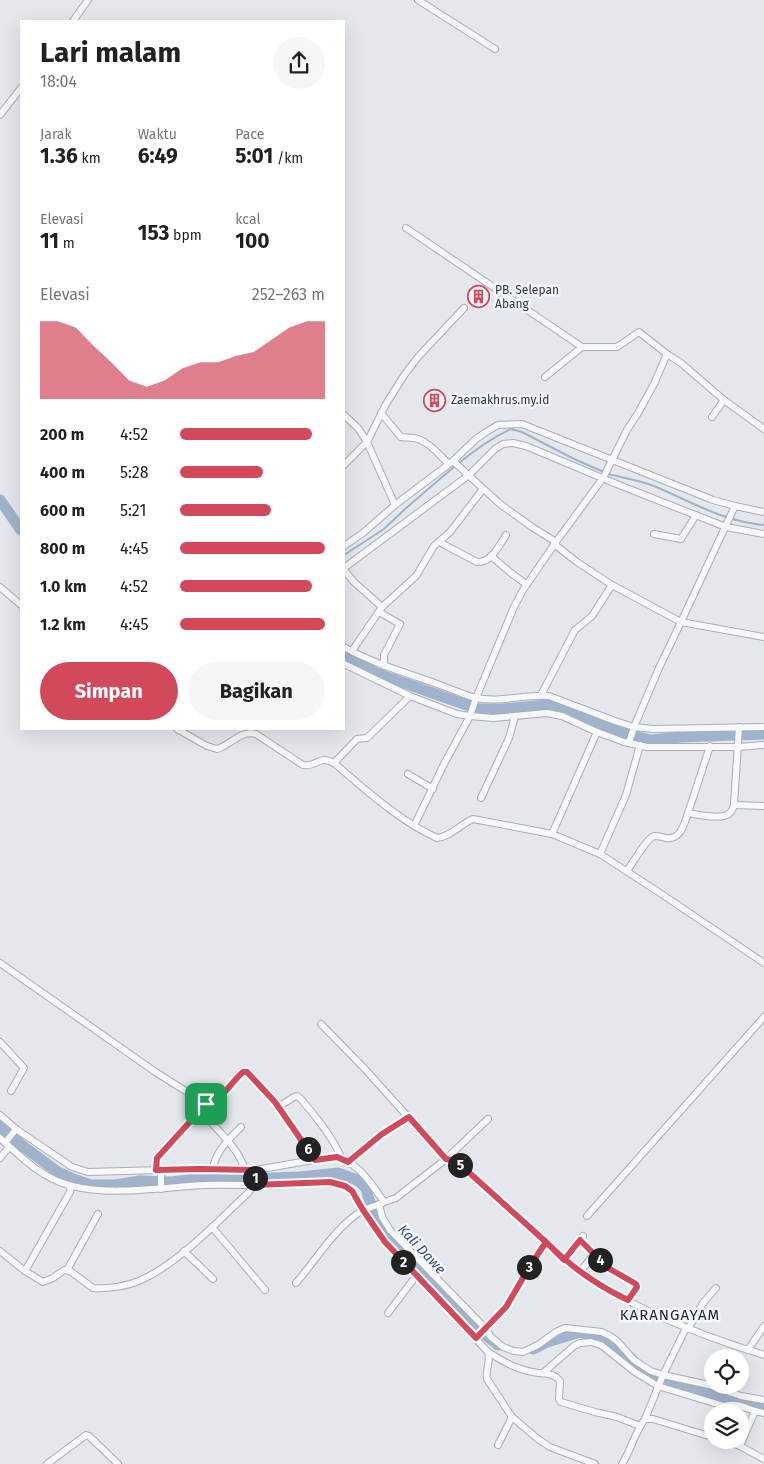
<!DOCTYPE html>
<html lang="id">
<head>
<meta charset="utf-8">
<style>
  body { margin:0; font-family:"Fira Sans",sans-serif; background:#f6f6f6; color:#202124; height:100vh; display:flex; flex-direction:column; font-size:19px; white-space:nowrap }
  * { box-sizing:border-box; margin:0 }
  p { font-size:16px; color:#757577 }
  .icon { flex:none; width:28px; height:28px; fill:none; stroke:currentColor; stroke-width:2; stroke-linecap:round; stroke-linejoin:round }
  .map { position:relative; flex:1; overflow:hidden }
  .panel { position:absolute; left:20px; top:20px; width:325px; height:710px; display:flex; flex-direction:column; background:#fff; border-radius:0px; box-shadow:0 5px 20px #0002 }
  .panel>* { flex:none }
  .buttons { position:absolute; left:704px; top:1349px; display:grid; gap:10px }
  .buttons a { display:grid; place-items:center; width:45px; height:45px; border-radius:50%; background:#fff; box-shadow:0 5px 20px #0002; font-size:25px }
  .pin { position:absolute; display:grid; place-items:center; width:42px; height:42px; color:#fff; margin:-21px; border-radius:10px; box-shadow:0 2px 8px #0006 }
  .km { position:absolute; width:25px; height:25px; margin:-12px; border-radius:50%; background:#222; color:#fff; font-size:14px; line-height:25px; text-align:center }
  .round { display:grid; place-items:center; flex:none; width:52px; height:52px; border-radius:26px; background:#f6f6f6 }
  .overview { display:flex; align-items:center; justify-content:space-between; height:85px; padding:0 20px }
  h1 { font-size:28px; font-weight:700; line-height:38px }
  .stats { display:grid; grid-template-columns:repeat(3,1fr); gap:8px; height:85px; padding:5px 20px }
  .stats div { display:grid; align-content:center }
  .stats b { font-size:21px; font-weight:700 }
  .stats small { font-size:14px; font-weight:400 }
  .stats p { font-size:14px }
  .chart { height:140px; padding:10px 20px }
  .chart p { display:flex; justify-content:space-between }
  .chart svg { width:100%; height:90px; margin-top:5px; fill:#d1495b; opacity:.7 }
  .primary-button { display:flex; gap:10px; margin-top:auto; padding:10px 20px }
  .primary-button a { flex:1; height:58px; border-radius:30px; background:#d1495b; color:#fff; font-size:20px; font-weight:700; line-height:58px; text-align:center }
  .primary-button a+a { background:#f6f6f6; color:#202124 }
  ul { padding:0 20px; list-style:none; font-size:16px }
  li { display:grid; grid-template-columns:80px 60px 1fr; align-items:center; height:38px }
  li i { height:12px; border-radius:6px; background:#d1495b }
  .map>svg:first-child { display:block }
</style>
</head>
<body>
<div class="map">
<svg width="764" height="1464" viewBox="0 0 764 1464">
  <rect width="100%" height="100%" fill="#e4e7ec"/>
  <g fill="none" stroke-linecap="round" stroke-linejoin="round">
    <g stroke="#9fb4cc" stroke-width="2">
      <path d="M459,463C475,450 492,438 511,429L522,432L574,459L604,472"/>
      <path d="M608,474C623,478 640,480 654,486C690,501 724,522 764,525"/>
      <path d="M344,555L384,529L405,509L455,466"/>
    </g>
    <g stroke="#9fb4cc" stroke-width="11">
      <path d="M0,500L21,530"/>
      <path d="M344,653L376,673L478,709H503L546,705L565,707L619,732L651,740L681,737L764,734"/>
      <path d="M0,1126L24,1147L58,1172L73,1179L91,1185H115L140,1181L172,1182L210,1177L245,1179L300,1177L338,1173L357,1180L366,1188L369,1200L386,1235L402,1253L478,1329L498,1345"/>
      <path d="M533,1349L547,1342L580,1332L611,1342L631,1358L644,1373L661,1383L711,1394L749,1405L764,1407"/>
    </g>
    <defs>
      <g id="street">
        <path d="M418,0L495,49"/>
        <path d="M73,21L88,0"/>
        <path d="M0,115L21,88"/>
        <path d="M406,228L582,347"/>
        <path d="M545,377L582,347H617L639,332L667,354"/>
        <path d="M724,400L764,429"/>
        <path d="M381,413L401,437C406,438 409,437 413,438C427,439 439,455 449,464"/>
        <path d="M344,415L358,428L367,442L395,505"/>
        <path d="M453,461L500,504L532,527L556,542"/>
        <path d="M344,465L367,442L386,404L405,374L418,357L464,308"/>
        <path d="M654,534L681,539L696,515"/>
        <path d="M439,542L477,562C491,563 499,546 506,535"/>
        <path d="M554,544L577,562L612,585L681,622L764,637"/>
        <path d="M344,546L363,533L395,505L453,461L476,439L486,432L498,425L522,424L713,500L735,506L764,512"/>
        <path d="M491,556L511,573L526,584"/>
        <path d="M344,568L469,475L495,449L503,444L513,443L526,446L619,485L726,527L764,534"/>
        <path d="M344,570L354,582L382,607"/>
        <path d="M0,587L21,605"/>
        <path d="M379,612L400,624L384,655V666"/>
        <path d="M344,647C374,664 407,673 440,685C452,689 464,695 476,698C500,703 525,694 549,696L615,721L634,727L653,729L764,727"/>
        <path d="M352,651L382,607L416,576L434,546L450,532L483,489"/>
        <path d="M344,664L410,696L457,714L470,716L493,718L547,713L562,716L597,732L624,742L647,747H738L764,745"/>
        <path d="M541,695L575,630L592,616L612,585"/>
        <path d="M177,729L207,746L217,749C231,745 240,730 256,734L303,765C317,768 318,754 334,763C366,790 398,820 437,838C450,837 461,824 473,819L552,834L600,854L660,893L764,963"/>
        <path d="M629,743L634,727L659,668L681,622L735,506"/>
        <path d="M334,763L357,739L367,738L410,696"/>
        <path d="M408,774L433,789"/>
        <path d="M481,798L509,738L515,716"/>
        <path d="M734,805L764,806"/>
        <path d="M688,813L710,746"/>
        <path d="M414,826L444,764L470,716L476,698L514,607L523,590L556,542L603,478L627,430L638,413L654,384L667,354L681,363L724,400L712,417"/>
        <path d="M552,834L597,732"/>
        <path d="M600,854L626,795L640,745"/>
        <path d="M627,871C632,864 647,838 654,836C658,836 663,837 666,838C681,840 684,824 688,813C698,815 718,819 727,815C731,813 733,809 734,805L739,727"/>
        <path d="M0,963L154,1071L206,1104C218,1103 232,1083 240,1074L245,1071L250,1075L278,1107L294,1097L297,1096L300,1098C316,1117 332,1136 342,1159"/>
        <path d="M321,1024L364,1068L446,1159"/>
        <path d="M0,1042L24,1068L11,1091"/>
        <path d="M278,1107L315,1160"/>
        <path d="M0,1115L16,1129L72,1167L88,1172L199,1169L256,1170L330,1157C355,1157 371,1183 384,1202L396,1198L446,1159L452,1160L464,1169C491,1192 517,1216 544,1240C557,1251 569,1265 584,1275C638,1311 702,1336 764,1355"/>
        <path d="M210,1121C223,1136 239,1150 245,1170"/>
        <path d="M0,1138C22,1158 43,1179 72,1186C112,1196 164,1187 205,1185C231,1184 258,1186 285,1185C299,1184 333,1179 345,1185C354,1190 358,1202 363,1210C335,1227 317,1259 296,1283"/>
        <path d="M5,1143L16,1129"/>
        <path d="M0,1158L9,1147"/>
        <path d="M447,1158L488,1119"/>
        <path d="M348,1161L382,1134L409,1117"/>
        <path d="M213,1169C215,1152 229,1139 241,1127"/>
        <path d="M156,1170L157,1157L206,1104"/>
        <path d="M161,1171V1189"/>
        <path d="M383,1203L363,1210L385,1242L399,1257L488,1352C491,1362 485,1370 487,1379L512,1417L538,1439L550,1447L595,1464"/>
        <path d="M379,1204L382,1217L390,1230L487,1330L490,1336L503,1347L514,1351L523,1352L538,1345L556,1332L565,1328L602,1332L610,1336L617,1341L634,1360L651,1371L663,1375L709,1385L741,1396L764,1400"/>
        <path d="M587,1216L764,1017"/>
        <path d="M212,1227L265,1290"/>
        <path d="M580,1240L608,1268L637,1284V1287L628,1300"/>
        <path d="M0,1251L25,1271L43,1282L53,1278L64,1270L70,1271L93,1288C108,1289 128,1286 141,1280C179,1263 218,1221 248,1193L254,1185L256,1170"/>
        <path d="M184,1251L213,1279"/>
        <path d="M564,1259L583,1236"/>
        <path d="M67,1270L98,1214"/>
        <path d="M25,1271L70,1192L71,1186"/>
        <path d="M580,1272L594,1254"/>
        <path d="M388,1313L416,1276"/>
        <path d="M688,1329L703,1303L716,1288"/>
        <path d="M476,1338L506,1307L529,1266L546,1242"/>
        <path d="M748,1350L764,1326"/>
        <path d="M488,1352C504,1362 519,1371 539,1373C547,1373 555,1374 560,1381L559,1399L561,1402L595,1412L617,1417L640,1426"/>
        <path d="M543,1373L574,1346L580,1343L591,1342L601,1345L635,1372L658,1386L724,1406"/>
        <path d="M722,1412L724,1406C734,1402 746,1408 755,1411"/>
        <path d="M645,1419L663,1375L686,1328"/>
        <path d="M721,1440L740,1446L764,1459"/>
        <path d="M498,1445L512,1417"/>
        <path d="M740,1446L755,1411L764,1413"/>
        <path d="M47,1464L86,1435L89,1436L118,1464"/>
        <path d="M622,1464C631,1450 635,1432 645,1419H653L712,1437"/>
      </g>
    </defs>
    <use href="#street" stroke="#a9aeb7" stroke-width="8"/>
    <use href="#street" stroke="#f7f8fa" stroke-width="6"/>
  </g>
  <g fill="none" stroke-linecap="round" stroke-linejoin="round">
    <defs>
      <path id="route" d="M206,1104L157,1158L156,1170L199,1169L256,1170L254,1185L330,1182L345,1186L352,1191L363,1210L385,1242L476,1338L506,1307L530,1266L546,1242C570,1266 598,1286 628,1300L637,1287L636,1284L608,1268L580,1240L564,1260L546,1242L464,1168L452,1160L446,1159L409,1117L382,1134L348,1162L337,1157L315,1160L275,1102L247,1072H243C232,1081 220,1103 206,1104"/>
    </defs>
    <use href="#route" stroke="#fff" stroke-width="10"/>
    <use href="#route" stroke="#d1495b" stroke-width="6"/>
  </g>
  <defs>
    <symbol id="building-ring" viewBox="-11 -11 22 22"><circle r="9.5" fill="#f4f6f9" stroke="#d1495b" stroke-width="1.5"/><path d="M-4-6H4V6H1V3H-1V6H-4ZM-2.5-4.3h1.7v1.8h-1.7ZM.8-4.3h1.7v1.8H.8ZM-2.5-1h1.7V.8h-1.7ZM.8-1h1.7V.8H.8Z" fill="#d1495b"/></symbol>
  </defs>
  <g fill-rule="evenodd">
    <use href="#building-ring" x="466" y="284" width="25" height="25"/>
    <use href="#building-ring" x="422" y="388" width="25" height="25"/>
  </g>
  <g text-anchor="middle" stroke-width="5" stroke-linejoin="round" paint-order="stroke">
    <g font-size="12" fill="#2b3445" stroke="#f4f6f9" text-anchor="start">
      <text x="495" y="294">PB. Selepan<tspan x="495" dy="14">Abang</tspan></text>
      <text x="451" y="404">Zaemakhrus.my.id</text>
    </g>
    <g font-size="14" font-style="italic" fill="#34527a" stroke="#f4f6f9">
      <text transform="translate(422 1249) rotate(47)" y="5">Kali Dawe</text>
    </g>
    <g font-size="15" letter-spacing="1" fill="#1d2536" stroke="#f4f6f9">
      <text x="670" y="1320">KARANGAYAM</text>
    </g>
  </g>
</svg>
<div class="buttons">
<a><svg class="icon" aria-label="locate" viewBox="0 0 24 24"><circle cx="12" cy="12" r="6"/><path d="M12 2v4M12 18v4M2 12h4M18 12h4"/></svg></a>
<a><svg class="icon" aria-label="layers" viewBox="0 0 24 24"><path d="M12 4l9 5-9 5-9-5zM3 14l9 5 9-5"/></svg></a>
</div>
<div class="pin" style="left:206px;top:1104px;background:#1e9e55"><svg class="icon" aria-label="arrive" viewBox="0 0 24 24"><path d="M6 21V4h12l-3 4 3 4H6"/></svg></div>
<b class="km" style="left:255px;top:1178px">1</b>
<b class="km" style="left:403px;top:1262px">2</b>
<b class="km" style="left:529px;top:1267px">3</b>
<b class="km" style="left:600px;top:1260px">4</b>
<b class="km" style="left:460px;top:1165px">5</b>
<b class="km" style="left:308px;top:1149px">6</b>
<section class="panel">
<div class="overview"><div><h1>Lari malam</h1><p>18:04</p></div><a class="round"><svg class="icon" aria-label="share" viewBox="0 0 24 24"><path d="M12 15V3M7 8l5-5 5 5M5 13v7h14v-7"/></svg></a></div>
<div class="stats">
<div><p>Jarak</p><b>1.36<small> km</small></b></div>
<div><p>Waktu</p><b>6:49</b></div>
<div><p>Pace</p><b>5:01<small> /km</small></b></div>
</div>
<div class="stats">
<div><p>Elevasi</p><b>11<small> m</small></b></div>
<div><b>153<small> bpm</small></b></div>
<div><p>kcal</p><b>100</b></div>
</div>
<div class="chart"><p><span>Elevasi</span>252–263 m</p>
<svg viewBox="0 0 160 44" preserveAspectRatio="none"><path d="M0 44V6L10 6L20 9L30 18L40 26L50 35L60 38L70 35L80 29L90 26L100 26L110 23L120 21L130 15L140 9L150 6L160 6V44z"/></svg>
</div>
<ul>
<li><b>200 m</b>4:52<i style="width:91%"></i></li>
<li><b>400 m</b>5:28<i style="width:57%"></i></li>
<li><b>600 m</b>5:21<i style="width:63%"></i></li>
<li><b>800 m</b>4:45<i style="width:100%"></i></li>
<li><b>1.0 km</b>4:52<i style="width:91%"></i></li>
<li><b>1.2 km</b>4:45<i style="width:100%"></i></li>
</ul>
<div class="primary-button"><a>Simpan</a><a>Bagikan</a></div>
</section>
</div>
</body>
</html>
